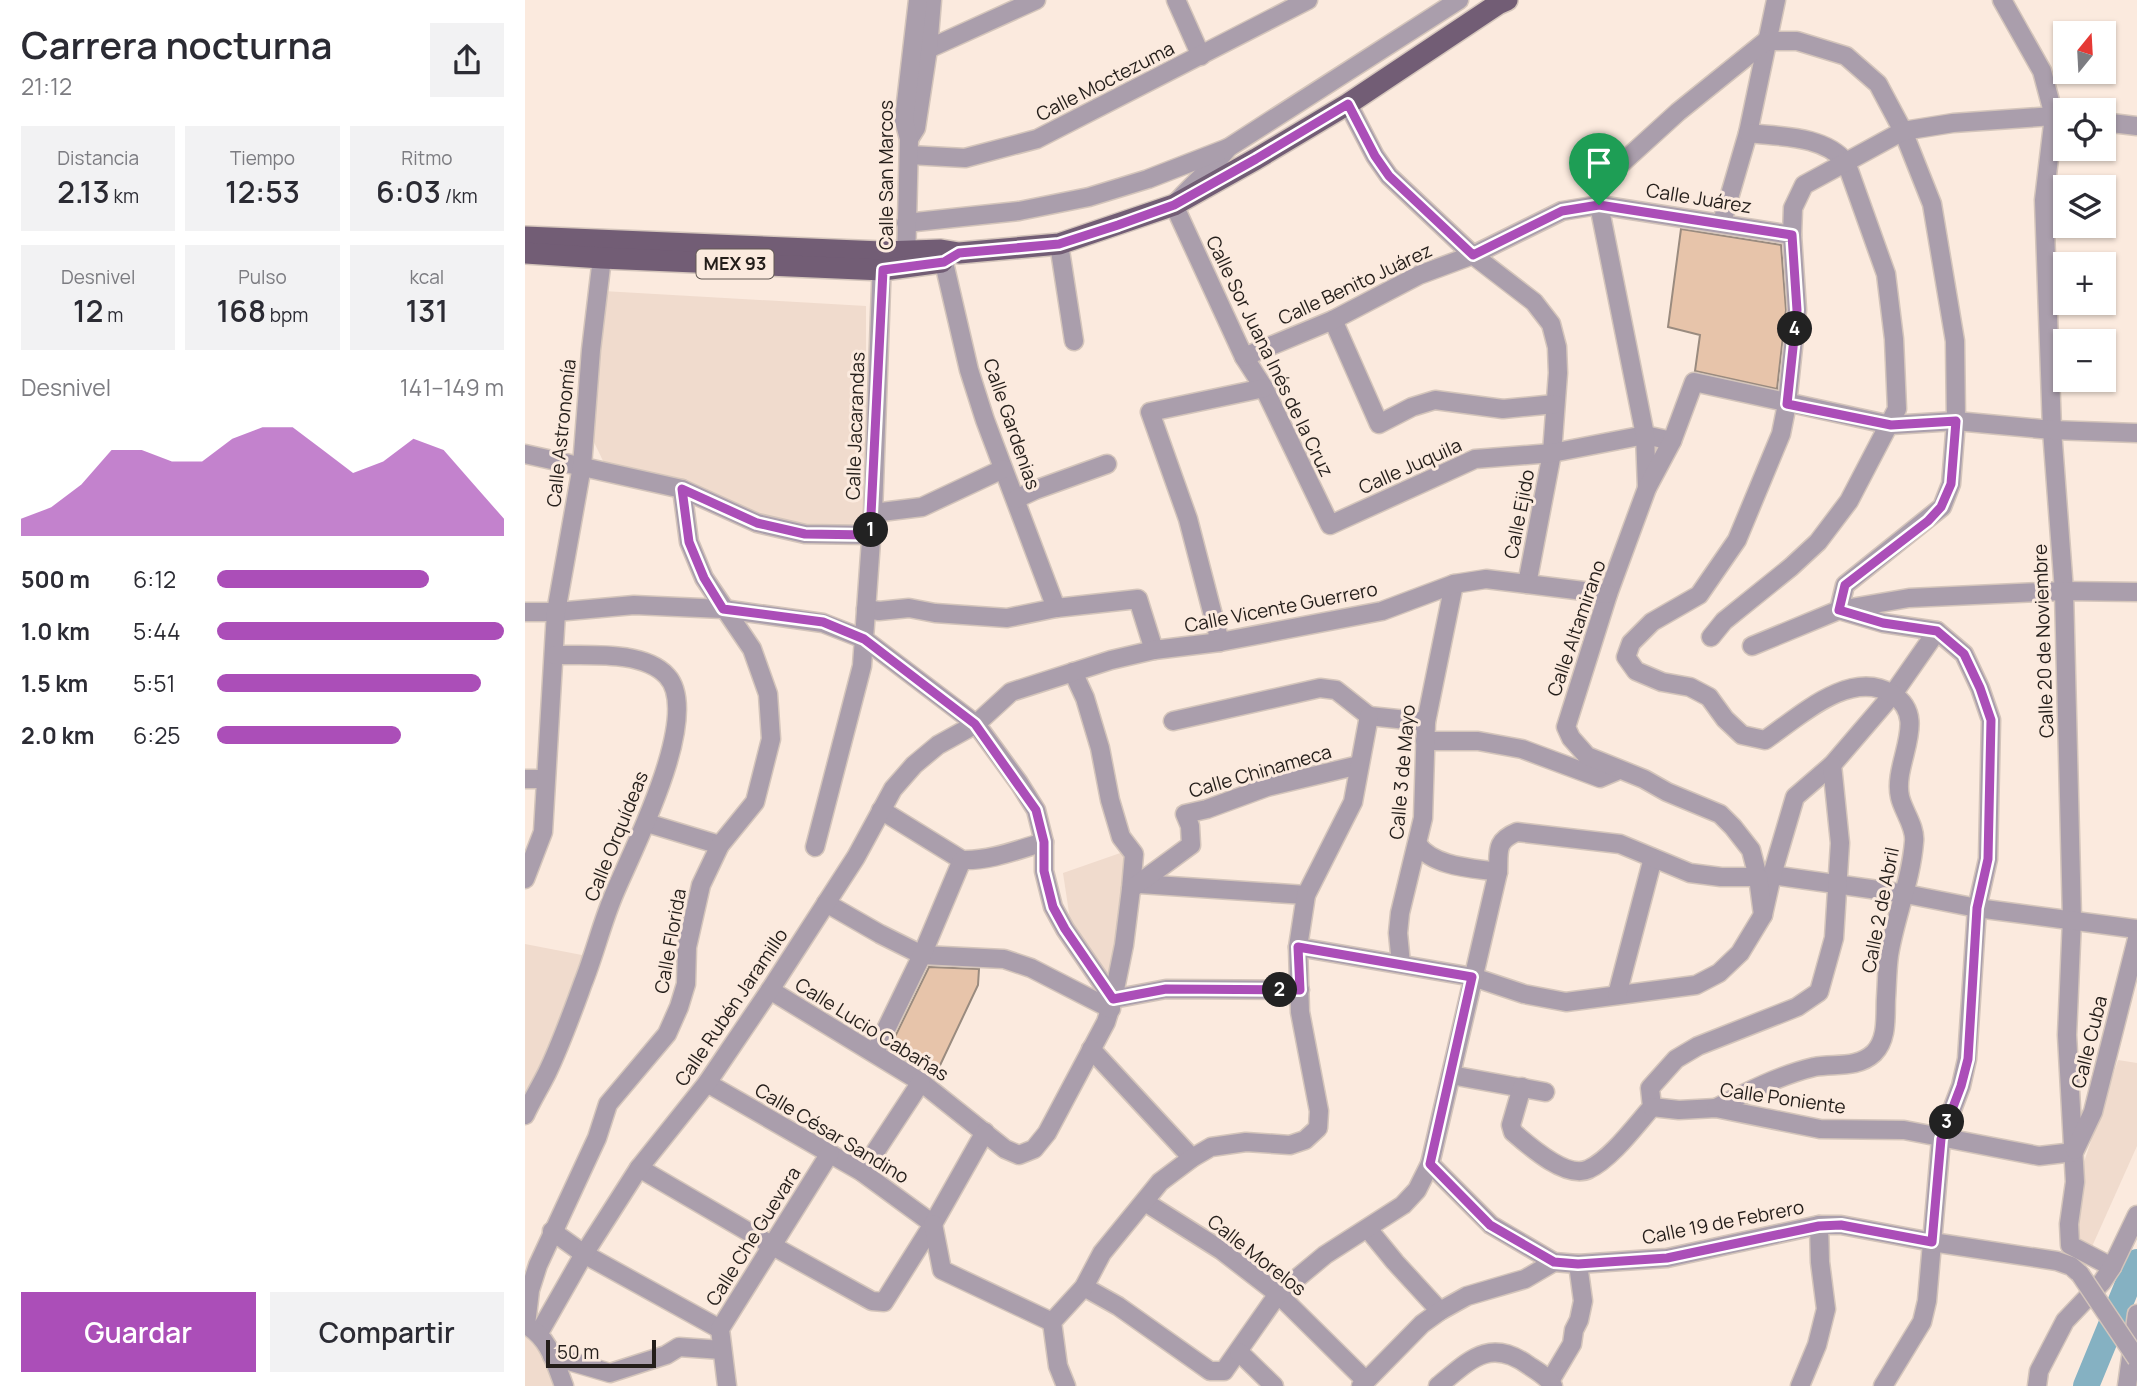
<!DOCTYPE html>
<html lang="es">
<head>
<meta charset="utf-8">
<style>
  body { margin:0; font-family:Manrope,sans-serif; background:#f2f2f3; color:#2b2b33; height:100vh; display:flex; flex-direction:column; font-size:26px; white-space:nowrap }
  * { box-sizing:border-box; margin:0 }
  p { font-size:23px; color:#7c7c81 }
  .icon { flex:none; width:38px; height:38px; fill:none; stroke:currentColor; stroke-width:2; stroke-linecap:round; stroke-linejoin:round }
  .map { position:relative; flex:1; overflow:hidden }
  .sheet { display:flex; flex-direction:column; background:#fff; width:525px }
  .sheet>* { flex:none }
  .needle { width:46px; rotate:18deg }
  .fabs { position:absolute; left:1528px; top:21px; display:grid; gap:14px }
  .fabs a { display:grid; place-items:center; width:63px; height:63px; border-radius:0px; background:#fff; box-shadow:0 2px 5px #0004; font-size:35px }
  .scale { position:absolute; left:21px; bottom:18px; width:110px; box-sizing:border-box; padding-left:7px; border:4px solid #241e1a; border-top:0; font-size:19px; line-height:24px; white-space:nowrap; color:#241e1a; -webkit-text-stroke:5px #fbeade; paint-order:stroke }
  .pin { position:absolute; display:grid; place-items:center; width:60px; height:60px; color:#fff; margin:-72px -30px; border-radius:50% 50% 50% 0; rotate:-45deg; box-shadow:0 0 7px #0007 }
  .pin .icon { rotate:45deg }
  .km { position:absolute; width:35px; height:35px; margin:-18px; border-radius:50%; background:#222; color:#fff; font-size:19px; line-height:35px; text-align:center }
  .round { display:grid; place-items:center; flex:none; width:74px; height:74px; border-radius:0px; background:#f2f2f3 }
  .headline { display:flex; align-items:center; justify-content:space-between; height:119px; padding:0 21px }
  h1 { font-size:38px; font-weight:600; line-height:52px }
  .metrics { display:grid; grid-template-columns:repeat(3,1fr); gap:10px; height:119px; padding:7px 21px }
  .metrics div { display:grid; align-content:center; border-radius:0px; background:#f2f2f3; text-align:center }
  .metrics b { font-size:30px; font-weight:600 }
  .metrics small { font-size:19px; font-weight:400 }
  .metrics p { font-size:19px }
  .chart { height:196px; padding:14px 21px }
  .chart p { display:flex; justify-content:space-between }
  .chart svg { width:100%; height:126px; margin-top:7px; fill:#ab4eb8; opacity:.7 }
  .button { display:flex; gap:14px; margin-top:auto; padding:14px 21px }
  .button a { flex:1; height:80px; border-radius:0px; background:#ab4eb8; color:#fff; font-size:28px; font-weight:600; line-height:80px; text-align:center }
  .button a+a { background:#f2f2f3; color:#2b2b33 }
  ul { padding:0 21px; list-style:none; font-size:23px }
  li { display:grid; grid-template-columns:112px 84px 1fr; align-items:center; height:52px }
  li i { height:18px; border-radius:9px; background:#ab4eb8 }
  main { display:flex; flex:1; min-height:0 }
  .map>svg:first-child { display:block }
</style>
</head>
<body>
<main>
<section class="sheet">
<div class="headline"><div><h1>Carrera nocturna</h1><p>21:12</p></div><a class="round"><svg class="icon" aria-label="share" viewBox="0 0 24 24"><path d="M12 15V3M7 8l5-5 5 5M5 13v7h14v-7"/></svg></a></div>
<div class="metrics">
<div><p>Distancia</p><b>2.13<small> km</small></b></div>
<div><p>Tiempo</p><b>12:53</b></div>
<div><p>Ritmo</p><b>6:03<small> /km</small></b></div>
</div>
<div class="metrics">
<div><p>Desnivel</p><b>12<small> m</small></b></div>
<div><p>Pulso</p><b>168<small> bpm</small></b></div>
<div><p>kcal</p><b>131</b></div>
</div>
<div class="chart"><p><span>Desnivel</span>141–149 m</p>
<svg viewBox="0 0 160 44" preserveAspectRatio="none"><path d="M0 44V38L10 34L20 26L30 14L40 14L50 18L60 18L70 10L80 6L90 6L100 14L110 22L120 18L130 10L140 14L150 26L160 38V44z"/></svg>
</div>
<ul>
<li><b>500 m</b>6:12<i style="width:74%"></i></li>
<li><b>1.0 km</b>5:44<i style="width:100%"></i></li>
<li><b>1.5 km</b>5:51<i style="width:92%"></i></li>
<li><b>2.0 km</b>6:25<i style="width:64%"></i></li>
</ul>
<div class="button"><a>Guardar</a><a>Compartir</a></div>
</section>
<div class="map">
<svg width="1612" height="1386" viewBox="0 0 1612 1386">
  <rect width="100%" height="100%" fill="#fbeade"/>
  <g fill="#f0dbcd">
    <path d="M78,291L341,306V531L238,520L81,467L65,434Z"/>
    <path d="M601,851L587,988L546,926L538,873Z"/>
    <path d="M0,944L62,956L0,1111Z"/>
    <path d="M1593,1060L1612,1063V1146L1565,1251L1548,1243L1556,1171Z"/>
    <path d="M0,1336L15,1350L31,1386H0Z"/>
  </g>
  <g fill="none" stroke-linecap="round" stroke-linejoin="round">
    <path stroke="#85b1c2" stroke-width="26" d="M1561,1386L1612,1262"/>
  </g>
  <g fill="#e7c4aa" stroke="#9a8b7f" stroke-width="2">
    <path d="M1156,229L1256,245L1261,310L1252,389L1170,371L1175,335L1143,327Z"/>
    <path d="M404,967L454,969L453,985L409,1078L364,1049Z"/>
  </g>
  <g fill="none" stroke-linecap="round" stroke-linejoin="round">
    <defs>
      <g id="minor">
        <path d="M651,0L676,56"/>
        <path d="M1477,0L1517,71L1529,116L1519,200L1527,430L1539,591L1547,919L1542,1035L1550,1182L1544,1224L1545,1245L1587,1267"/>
        <path d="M403,49L511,0"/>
        <path d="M823,104L850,156L864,176L948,255L1009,302L1026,324L1032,347L1033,373L1027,453L1002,584"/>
        <path d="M1578,122L1612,126"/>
        <path d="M384,139L391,128L403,49L407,0"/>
        <path d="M703,148C687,169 666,185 649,205L719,357L739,388L805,525L950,459L1027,453L1120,435L1147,441"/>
        <path d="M384,155L440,158L512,139L783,0"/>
        <path d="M1197,222L1223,133L1251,0"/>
        <path d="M381,223L494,211L564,197L623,179L703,148L934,0"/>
        <path d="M534,244L549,341"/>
        <path d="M416,250L444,370L460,420L531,608"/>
        <path d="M381,263L384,139L379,120L393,0"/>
        <path d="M808,320L854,424L887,407L910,400L978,409L1030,404"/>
        <path d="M719,357L808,320L894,275L948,255L1037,211L1074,205L1267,235"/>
        <path d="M0,454L157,489L232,523L280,534L345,535"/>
        <path d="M1122,488L1120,435L1074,205L1075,187L1087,172L1153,112L1241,41H1272L1321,56L1353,84L1378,131L1407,204L1430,341L1431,421L1426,484L1417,507L1320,585L1314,610L1358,623L1412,631L1439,654L1455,688L1466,720L1463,859L1452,908L1442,1059L1436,1086L1416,1139L1402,1301L1397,1322L1358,1386"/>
        <path d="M491,499L510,490L582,464"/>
        <path d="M348,513L397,507L478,469"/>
        <path d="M341,609L354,611L384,608L410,613L482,618L531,608L613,599L629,650"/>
        <path d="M0,612H31L109,605L198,609L298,623L339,639L451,724L494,783L511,810L519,842V871L528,907L540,929L588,999L581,1022L522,1133L509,1149L494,1155L480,1149L396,1082L245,990"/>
        <path d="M1186,637L1199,621L1266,567L1293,542L1324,501L1372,409L1369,339L1361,274L1321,162C1298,135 1256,137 1223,133"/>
        <path d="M695,642L663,519L625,412L739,388"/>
        <path d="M1227,646L1314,610L1384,598L1539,591L1612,592"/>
        <path d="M548,672L560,698L575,748L585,800L596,837L609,854L606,889"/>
        <path d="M844,716L901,722"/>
        <path d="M648,721L795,688L811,690L844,716"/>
        <path d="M900,741H953L997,749L1075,778L1094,770"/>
        <path d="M0,779H20"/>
        <path d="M356,810L437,860C465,861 492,850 519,842"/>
        <path d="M122,823L195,845"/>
        <path d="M893,845C909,867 948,868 973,872"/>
        <path d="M290,847L337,666L348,513L357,259"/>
        <path d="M1247,875L1381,894L1452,908L1612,929"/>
        <path d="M1233,877L1226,850L1208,827L1195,814L1142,792L1119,779L1062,756L1046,738L1041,727L1083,594L1122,488L1147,441L1169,382L1366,425L1431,421L1527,430L1612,433"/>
        <path d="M0,879L18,832L31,612L57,466L66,350L77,258"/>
        <path d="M615,884L781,895"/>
        <path d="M301,903L355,934L397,955L479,959L506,968L586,1009"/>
        <path d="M773,947L948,977L999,994L1041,1002L1171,985L1194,973L1215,953L1238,915L1247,875L1270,797L1307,765L1368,694L1412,631"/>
        <path d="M876,964L873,933L875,913L898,818L901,722L929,584"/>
        <path d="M775,990L641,989L588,999L599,945L606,889L666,845L665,826L660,814L682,809L742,787L834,765"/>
        <path d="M1092,995L1128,858"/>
        <path d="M566,1049L667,1158"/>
        <path d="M350,1052L397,955L437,860"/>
        <path d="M926,1075L1020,1092"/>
        <path d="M182,1083L337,1172L408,1224"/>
        <path d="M997,1087L986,1125L988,1132C1004,1146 1042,1180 1064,1169C1086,1159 1111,1125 1127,1107L1125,1088L1151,1059L1173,1046L1272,1007L1294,992L1309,938L1315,843L1307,765"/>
        <path d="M1127,1107L1154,1110L1191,1108L1295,1129L1379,1130L1514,1156L1549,1152"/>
        <path d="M1191,1108C1221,1092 1255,1075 1289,1067C1309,1063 1332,1069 1349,1053C1363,1039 1360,1016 1361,998C1362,984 1362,969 1364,955C1370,917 1386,881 1389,842C1391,827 1378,811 1375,797C1367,762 1406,718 1367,694C1325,668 1274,717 1240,740L1217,735L1200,719L1184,697L1165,687L1137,682L1111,671L1101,657L1106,643L1127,622L1174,595L1212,540L1256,434L1262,404L1272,310L1267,235L1268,208L1279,185L1378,131L1428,123L1529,116L1540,117"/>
        <path d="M0,1115C7,1100 15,1087 22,1073C36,1044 47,1013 58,983C70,953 77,922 90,892C107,851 178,715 142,676C118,650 64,656 30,655"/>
        <path d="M1550,1150L1568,1112L1612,939"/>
        <path d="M905,1164L966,1225L1029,1262L1053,1264L1142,1258L1294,1225H1316L1407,1242L1532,1261L1546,1266L1555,1274"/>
        <path d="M114,1168L246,1245L347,1301L359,1302L408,1224L460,1132"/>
        <path d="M337,1172L396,1082"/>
        <path d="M620,1202L696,1250L753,1294L840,1380"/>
        <path d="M408,1224L417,1270L527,1322"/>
        <path d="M843,1229L870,1262L915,1311"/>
        <path d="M27,1231L59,1254L195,1329"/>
        <path d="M559,1287L593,1306L685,1371H699L753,1294L800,1255L878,1205L892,1190L905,1164L973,872C974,851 970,841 992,832L1095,844L1165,873L1196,877H1233L1238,915"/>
        <path d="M14,1333L59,1254L114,1168L182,1083L245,990L331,857L368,789L389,765L413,745L451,724L486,692L586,660L629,650L695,642L857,611L929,584L961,579L1083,594"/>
        <path d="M714,1352L749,1386"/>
        <path d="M27,1356L85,1373L141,1355L154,1347L197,1350"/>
        <path d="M1025,1381L1047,1344L1049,1330L1054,1320L1058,1301L1053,1264"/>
        <path d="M39,1386C30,1362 24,1338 1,1325L5,1290L13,1265L72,1138L83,1104L142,1034L154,1007L161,984L162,947L176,885L195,845L230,802L246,739L243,694L227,649L179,578L164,542L157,489"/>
        <path d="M202,1386L195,1329L305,1153"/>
        <path d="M541,1386L533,1366L527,1322L559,1287L577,1253L635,1182L667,1158L686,1147L721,1142L765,1145L780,1140L793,1128L794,1111L775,1012L773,947L781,895L828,802L844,716"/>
        <path d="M836,1386L897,1324L915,1311L942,1296L1000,1279L1029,1262"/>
        <path d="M913,1386C944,1361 964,1337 1003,1365C1012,1371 1023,1377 1028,1386"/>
        <path d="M1275,1386L1292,1345L1301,1309L1295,1262L1294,1225"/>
        <path d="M1512,1386L1514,1371L1540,1321L1577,1282L1587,1267L1612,1215"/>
        <path d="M1602,1386L1612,1314"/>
      </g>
      <g id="major">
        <path d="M0,237L357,252L416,250L434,253L534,244L649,205L731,159L823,104L973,4L982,0"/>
        <path d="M0,253L77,258L358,270L417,262"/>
      </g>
    </defs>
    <use href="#minor" stroke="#d4c5bb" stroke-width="21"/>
    <use href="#major" stroke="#d4c5bb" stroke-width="24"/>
    <use href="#minor" stroke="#aa9eac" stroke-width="18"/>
    <use href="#major" stroke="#725d75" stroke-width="21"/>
    <defs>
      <path id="minor-bridge" d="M1555,1274L1612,1359"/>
    </defs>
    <use href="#minor-bridge" stroke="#d4c5bb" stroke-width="21" stroke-linecap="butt"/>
    <use href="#minor-bridge" stroke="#aa9eac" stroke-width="18"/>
  </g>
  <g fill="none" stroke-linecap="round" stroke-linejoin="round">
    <defs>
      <path id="route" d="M823,104L850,156L864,176L948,255L1037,211L1074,205L1267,235L1272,310L1262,404L1366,425L1431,421L1426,484L1416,507L1403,521L1320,585L1314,610L1358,623L1412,631L1439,654L1455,688L1466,720L1463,859L1452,908L1443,1059L1436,1086L1416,1139L1407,1242L1316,1225L1294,1226L1142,1258L1053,1264L1029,1262L965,1225L905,1164L947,977L773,947L775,990L641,989L588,999L540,929L528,907L519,871V842L511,810L450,724L339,639L298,622L198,609L179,578L164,542L157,489L232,523L280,534L345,535L358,270L419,262L434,253L534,244L593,225L649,205L731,159Z"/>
    </defs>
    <use href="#route" stroke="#fff" stroke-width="14"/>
    <use href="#route" stroke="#ab4eb8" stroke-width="9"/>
  </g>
  <g text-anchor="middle" stroke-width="6" stroke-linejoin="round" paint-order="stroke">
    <rect fill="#fbeade" stroke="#645b55" stroke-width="2" x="171.5" y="249.5" width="77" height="29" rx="5"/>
    <g font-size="18" font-weight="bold" fill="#241e1a">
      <text x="210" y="270">MEX 93</text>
    </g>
    <g font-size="19" fill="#241e1a" stroke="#fbeade">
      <text transform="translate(580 81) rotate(-27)" y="7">Calle Moctezuma</text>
      <text transform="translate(361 175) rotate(-90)" y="7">Calle San Marcos</text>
      <text transform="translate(1174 198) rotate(9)" y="7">Calle Juárez</text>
      <text transform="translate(830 284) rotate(-25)" y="7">Calle Benito Juárez</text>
      <text transform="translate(745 356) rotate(64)" y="7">Calle Sor Juana Inés de la Cruz</text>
      <text transform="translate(487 424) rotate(71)" y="7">Calle Gardenias</text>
      <text transform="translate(330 426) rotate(-88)" y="7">Calle Jacarandas</text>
      <text transform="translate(36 433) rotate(-84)" y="7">Calle Astronomía</text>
      <text transform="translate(885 466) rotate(-24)" y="7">Calle Juquila</text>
      <text transform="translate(994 514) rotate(-79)" y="7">Calle Ejido</text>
      <text transform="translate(756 607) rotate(-11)" y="7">Calle Vicente Guerrero</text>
      <text transform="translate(1051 628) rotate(-71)" y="7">Calle Altamirano</text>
      <text transform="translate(1518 641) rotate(-92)" y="7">Calle 20 de Noviembre</text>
      <text transform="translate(735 771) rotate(-16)" y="7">Calle Chinameca</text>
      <text transform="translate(877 772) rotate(-85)" y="7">Calle 3 de Mayo</text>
      <text transform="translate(91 836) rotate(-68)" y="7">Calle Orquídeas</text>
      <text transform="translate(1355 910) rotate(-79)" y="7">Calle 2 de Abril</text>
      <text transform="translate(145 941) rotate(-80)" y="7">Calle Florida</text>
      <text transform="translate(206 1007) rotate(-56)" y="7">Calle Rubén Jaramillo</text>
      <text transform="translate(347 1029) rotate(32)" y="7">Calle Lucio Cabañas</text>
      <text transform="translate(1564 1042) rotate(-76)" y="7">Calle Cuba</text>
      <text transform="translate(1258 1098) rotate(8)" y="7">Calle Poniente</text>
      <text transform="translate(307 1133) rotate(31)" y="7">Calle César Sandino</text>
      <text transform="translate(1198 1222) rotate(-11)" y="7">Calle 19 de Febrero</text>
      <text transform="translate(228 1236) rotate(-58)" y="7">Calle Che Guevara</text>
      <text transform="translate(732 1255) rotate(38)" y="7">Calle Morelos</text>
    </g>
  </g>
</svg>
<div class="fabs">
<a><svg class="needle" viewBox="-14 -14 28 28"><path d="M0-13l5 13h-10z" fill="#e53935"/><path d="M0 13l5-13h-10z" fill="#7c7c81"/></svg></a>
<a><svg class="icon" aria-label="locate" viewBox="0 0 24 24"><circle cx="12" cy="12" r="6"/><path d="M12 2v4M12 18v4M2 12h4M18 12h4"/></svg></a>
<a><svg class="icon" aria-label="layers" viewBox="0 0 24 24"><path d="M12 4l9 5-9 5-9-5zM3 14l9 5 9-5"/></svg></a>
<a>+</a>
<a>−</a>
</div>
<div class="scale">50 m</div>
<div class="pin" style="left:1074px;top:205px;background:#1e9e55"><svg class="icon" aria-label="arrive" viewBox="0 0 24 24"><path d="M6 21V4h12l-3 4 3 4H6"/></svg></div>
<b class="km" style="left:346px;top:530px">1</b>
<b class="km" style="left:755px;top:990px">2</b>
<b class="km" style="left:1422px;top:1122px">3</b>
<b class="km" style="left:1270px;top:329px">4</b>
</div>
</main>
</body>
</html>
